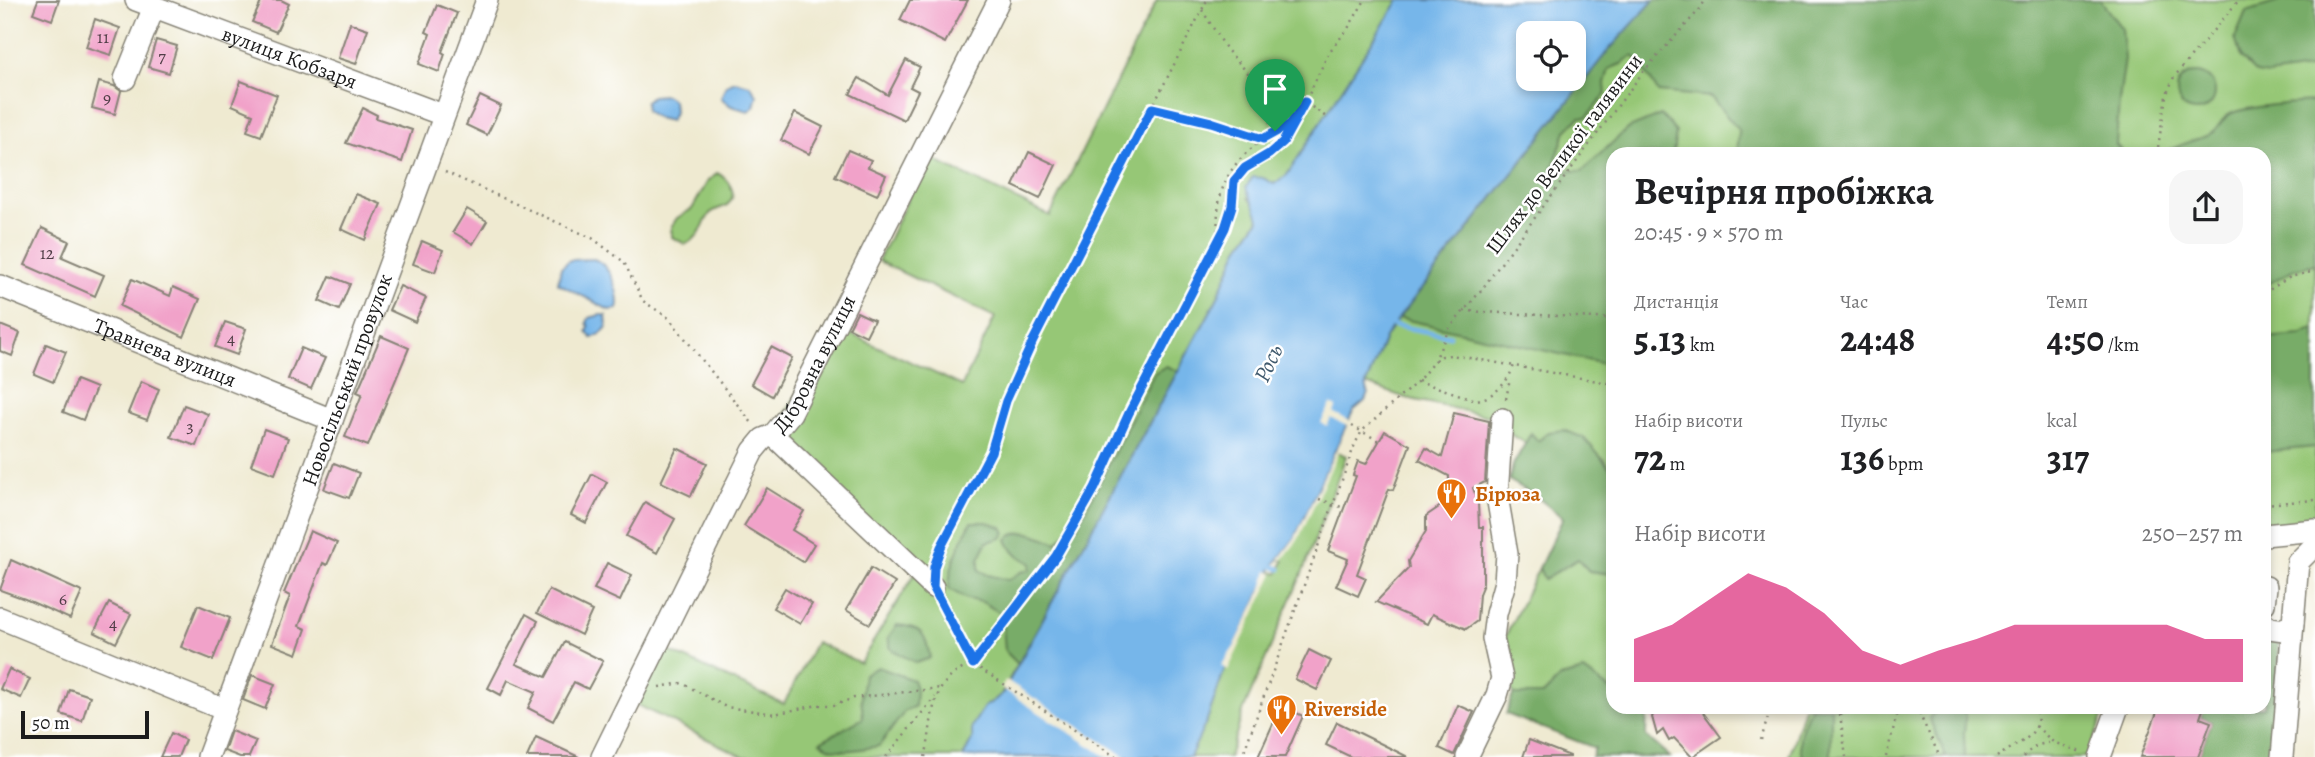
<!DOCTYPE html>
<html lang="uk">
<head>
<meta charset="utf-8">
<style>
  body { margin:0; font-family:Alegreya,serif; background:#f6f6f6; color:#202124; height:100vh; display:flex; flex-direction:column; font-size:26px; white-space:nowrap }
  * { box-sizing:border-box; margin:0 }
  p { font-size:23px; color:#757577 }
  .icon { flex:none; width:38px; height:38px; fill:none; stroke:currentColor; stroke-width:2; stroke-linecap:round; stroke-linejoin:round }
  .map { position:relative; flex:1; overflow:hidden }
  .drawer { position:absolute; left:1606px; top:147px; width:665px; height:567px; display:flex; flex-direction:column; background:#fff; border-radius:21px; box-shadow:0 4px 10px #0003 }
  .drawer>* { flex:none }
  .fabs { position:absolute; left:1516px; top:21px; display:grid; gap:14px }
  .fabs a { display:grid; place-items:center; width:70px; height:70px; border-radius:14px; background:#fff; box-shadow:0 4px 10px #0003; font-size:35px }
  .scale { position:absolute; left:21px; bottom:18px; width:128px; box-sizing:border-box; padding-left:7px; border:4px solid #1c1c1c; border-top:0; font-size:19px; line-height:24px; white-space:nowrap; color:#1c1c1c; -webkit-text-stroke:5px #fff; paint-order:stroke }
  .pin { position:absolute; display:grid; place-items:center; width:60px; height:60px; color:#fff; margin:-72px -30px; border-radius:50% 50% 50% 0; rotate:-45deg; box-shadow:0 0 7px #0007 }
  .pin .icon { rotate:45deg }
  .round { display:grid; place-items:center; flex:none; width:74px; height:74px; border-radius:21px; background:#f6f6f6 }
  .head { display:flex; align-items:center; justify-content:space-between; height:119px; padding:0 28px }
  h1 { font-size:38px; font-weight:700; line-height:52px }
  .stats { display:grid; grid-template-columns:repeat(3,1fr); gap:10px; height:119px; padding:7px 28px }
  .stats div { display:grid; align-content:center }
  .stats b { font-size:35px; font-weight:700 }
  .stats small { font-size:19px; font-weight:400 }
  .stats p { font-size:19px }
  .chart { height:196px; padding:14px 28px }
  .chart p { display:flex; justify-content:space-between }
  .chart svg { width:100%; height:126px; margin-top:7px; fill:#db2777; opacity:.7 }
  .map>svg:first-child { display:block }
</style>
</head>
<body>
<div class="map">
<svg width="2315" height="757" viewBox="0 0 2315 757">
  <rect width="100%" height="100%" fill="#fff"/>
  <filter id="ink" filterUnits="userSpaceOnUse"><feTurbulence type="fractalNoise" baseFrequency=".0143" numOctaves="2"/><feDisplacementMap in="SourceGraphic" scale="14" xChannelSelector="R" yChannelSelector="G"/><feConvolveMatrix kernelMatrix="1 2 1 2 8 2 1 2 1" color-interpolation-filters="sRGB"/></filter>
  <filter id="wash" filterUnits="userSpaceOnUse"><feTurbulence type="fractalNoise" baseFrequency=".00686" numOctaves="4" result="noise"/><feDisplacementMap in="SourceGraphic" scale="28" xChannelSelector="R" yChannelSelector="G"/><feGaussianBlur stdDeviation="1.57" result="paint"/><feColorMatrix in="noise" values="0 0 0 0 0 0 0 0 0 0 0 0 0 0 0 0 0 1.4 0 .05"/><feComposite in="paint" operator="in"/></filter>
  <g filter="url(#wash)">
    <rect width="100%" height="100%" fill="#efead1"/>
    <g fill="#96c776" stroke="#597249" stroke-width="2">
      <path d="M1157,0H1399L1287,175L1274,184L1263,178L1248,198L1258,209L1259,219L1239,248L1216,301L1000,696L984,707L972,740L963,757H744L637,705L665,649L784,704L816,642L860,663L916,572L773,435L836,327L962,386L995,317L878,261L928,157L1050,216Z"/>
      <path d="M1654,0H2315V523L2265,527L2264,154H1614L1613,471L1603,458L1533,447L1508,433L1506,420L1406,398L1366,384L1385,338L1393,325L1607,52Z"/>
      <path d="M717,173C726,177 740,194 728,204C723,209 714,208 709,215C702,227 699,239 685,244L672,237L671,227L677,218L692,209L708,181Z"/>
      <path d="M1336,451L1346,456L1304,569L1244,709L1229,757H1190L1207,720L1224,671L1271,571L1278,574L1284,561L1279,559L1295,538Z"/>
      <path d="M1578,559L1589,571L1613,574V692L1584,671L1561,677L1543,695H1513L1504,639L1539,568L1545,579Z"/>
      <path d="M1804,707H2106L2087,757H1789Z"/>
    </g>
    <g fill="#78ac67" stroke="#4a6442" stroke-width="2">
      <path d="M1654,0H2100L2122,29L2125,59L2119,101L2116,145L2125,154H1737L1739,131L1711,97L1658,92L1638,60L1633,56L1621,64L1609,69L1605,84L1606,94L1587,117H1580L1566,131L1552,170L1582,171L1627,129L1661,115L1676,132L1673,154H1614L1613,366L1399,318L1607,52Z"/>
      <path d="M2284,0H2315V68L2269,75L2256,73L2241,58L2235,38L2246,12Z"/>
      <circle cx="2196" cy="92" r="19"/>
      <path d="M2315,102V264L2294,269L2265,286L2264,154H2162C2177,144 2202,140 2213,132C2220,126 2221,118 2232,113C2254,105 2292,103 2315,102Z"/>
      <path d="M2315,328V447L2265,452V338L2300,335Z"/>
      <path d="M1166,366L1178,371L1018,664L1005,651L1002,614L982,602L967,599L949,589C949,564 960,545 971,522H987L1002,527L1005,533L1002,538L987,542L979,559V570L988,575L1008,580L1021,572L1030,570L1031,563C1019,557 1011,552 1007,539C1022,525 1041,537 1057,543L1067,532L1077,526L1154,373Z"/>
      <path d="M1564,430L1584,438L1613,471V574L1589,571L1578,559L1544,579L1539,568L1563,518L1537,497L1509,480L1513,465L1531,433L1538,441L1549,432Z"/>
      <path d="M897,625C922,627 926,633 930,658L916,663L891,649L888,638Z"/>
      <path d="M2265,638L2278,642L2281,698L2275,757H2198L2211,722L2200,718L2204,707H2264Z"/>
      <path d="M878,667L913,680L916,689L915,706L905,711L879,746C858,749 838,756 820,742L863,718L861,696L864,674Z"/>
      <path d="M1584,671L1613,692L1614,707H1647L1646,736L1670,757H1592L1595,748L1506,714L1513,695H1543L1561,677Z"/>
      <path d="M1811,707H1831V757H1803C1795,739 1803,724 1811,707Z"/>
      <path d="M1940,707H1959L1966,714L1964,733L1965,757H1946L1929,718Z"/>
    </g>
    <g fill="#76b6ea" stroke="#496983" stroke-width="2" fill-rule="evenodd">
      <path d="M1399,0H1654L1607,52L1393,325L1385,338L1366,384L1368,393L1365,401L1353,411L1295,538L1273,566L1224,671L1207,720L1190,757H963L972,740V726L984,707L1001,696L1216,301L1239,248L1259,220C1257,207 1249,199 1246,187L1253,177L1263,178L1274,184L1287,175ZM1528,33H1573V79H1528Z"/>
      <path d="M735,81L750,85L757,95L754,107L748,111L731,106L721,98L726,85Z"/>
      <path d="M665,95L673,100L674,112L670,121L657,118L646,111L645,102L652,96Z"/>
      <path d="M594,259C598,261 602,263 604,266C612,274 621,298 617,309L609,310L558,283L561,267L570,260Z"/>
      <path d="M600,315H606L607,327L601,334L592,338L587,332L589,327L587,323L589,318Z"/>
    </g>
    <g fill="#efead1">
      <path d="M1331,404L1336,407L1334,413L1352,422L1298,540L1282,560L1279,559L1295,538L1347,426L1331,418L1327,426L1321,423Z"/>
      <path d="M1268,570L1274,573L1228,670L1221,666L1234,647L1261,591Z"/>
      <path d="M1006,680L1126,757H1107L1001,688Z"/>
    </g>
    <g fill="none" stroke-linecap="round" stroke-linejoin="round">
      <g stroke="#76b6ea" stroke-width="5">
        <path d="M1393,325L1450,336"/>
        <path d="M1273,566L1280,569"/>
      </g>
    </g>
    <g id="blocks">
      <g fill="#f1a2c9">
        <path d="M38,0H59L52,20L33,13Z"/>
        <path d="M262,0H281L289,4L276,32L252,22Z"/>
        <path d="M910,0H968L945,43L900,20Z"/>
        <path d="M437,5L457,13L442,52L445,54L439,72L419,64L430,34L426,32Z"/>
        <path d="M95,19L120,28L111,55L86,47Z"/>
        <path d="M350,23L368,29L356,64L338,58Z"/>
        <path d="M156,40L177,46L169,73L148,67Z"/>
        <path d="M906,60L920,67L910,87L918,91L904,120L850,94L859,78L888,95Z"/>
        <path d="M241,81L277,95L261,136L247,131L253,114L232,105Z"/>
        <path d="M99,82L114,86L121,91L115,114L92,108Z"/>
        <path d="M480,96L501,106L487,135L466,125Z"/>
        <path d="M363,108L377,115L376,118L412,130L402,162L346,143Z"/>
        <path d="M795,113L823,127L809,154L781,140Z"/>
        <path d="M848,150L871,160L868,167L886,175L877,195L835,176Z"/>
        <path d="M1029,152L1056,165L1040,199L1013,186Z"/>
        <path d="M356,194L381,204L365,240L341,229Z"/>
        <path d="M467,209L487,221L473,244L453,232Z"/>
        <path d="M42,228L69,241L62,257L104,275L95,296L25,265Z"/>
        <path d="M422,241L443,250L435,272L413,264Z"/>
        <path d="M330,276L350,284L339,310L319,301Z"/>
        <path d="M132,279L170,296L173,287L200,299L184,337L120,306Z"/>
        <path d="M400,286L426,298L415,322L389,310Z"/>
        <path d="M857,312L874,320L866,336L849,328Z"/>
        <path d="M225,322L246,329L237,355L215,347Z"/>
        <path d="M0,325L20,333L12,356L0,351Z"/>
        <path d="M381,336L409,348L368,446L345,437L362,394L357,392Z"/>
        <path d="M46,344L66,352L53,382L34,374Z"/>
        <path d="M771,347L792,358L772,396L751,384Z"/>
        <path d="M301,348L325,358L311,389L288,379Z"/>
        <path d="M76,380L96,388L83,420L63,412Z"/>
        <path d="M141,381L159,389L147,420L128,413Z"/>
        <path d="M184,405L208,414L196,446L171,437Z"/>
        <path d="M1454,413L1489,421L1485,482L1473,488L1478,503L1479,527H1483V584L1479,594L1477,621L1466,629L1432,614L1427,624L1376,602L1409,568L1408,561L1426,531V516L1448,501L1449,476L1419,460L1426,448L1442,457Z"/>
        <path d="M264,429L288,438L275,474L251,465Z"/>
        <path d="M1385,431L1410,445L1393,490L1389,489L1357,574L1366,578L1358,596L1336,586L1348,559L1328,551L1356,476L1353,475L1358,461L1366,464Z"/>
        <path d="M677,448L707,463L691,496L661,482Z"/>
        <path d="M334,463L359,473L349,498L324,489Z"/>
        <path d="M592,474L607,482L586,523L571,515Z"/>
        <path d="M767,488L804,511L792,530L814,544L803,562L744,526Z"/>
        <path d="M645,502L675,519L657,553L626,536Z"/>
        <path d="M310,531L337,543L327,565L323,563L299,626L306,629L297,654L272,644L290,596L284,593Z"/>
        <path d="M11,560L82,592L70,619L25,599L0,590Z"/>
        <path d="M607,563L632,575L620,601L594,589Z"/>
        <path d="M871,568L895,583L870,624L846,610Z"/>
        <path d="M785,588L812,604L800,624L773,608Z"/>
        <path d="M549,590L592,611L581,635L537,613Z"/>
        <path d="M109,603L131,614L116,643L94,632Z"/>
        <path d="M198,605L230,618L213,660L181,647Z"/>
        <path d="M526,614L538,621L516,664L546,677L565,642L603,661L588,689L574,682L553,721L528,708L536,692L508,680L501,695L488,688Z"/>
        <path d="M1309,650L1331,661L1317,690L1295,679Z"/>
        <path d="M9,669L30,679L21,698L0,689Z"/>
        <path d="M252,675L275,684L265,709L243,700Z"/>
        <path d="M69,689L90,696L82,721L61,714Z"/>
        <path d="M1458,705L1474,712L1454,755L1439,748Z"/>
        <path d="M1281,706L1303,716L1285,757H1258Z"/>
        <path d="M1657,707H1699L1721,737L1692,757L1674,738L1669,741L1663,730L1657,735L1652,717Z"/>
        <path d="M2159,707H2204L2200,718L2211,722L2198,757H2140Z"/>
        <path d="M1337,722L1408,757H1351L1326,745Z"/>
        <path d="M231,731L256,741L249,757H240L224,751Z"/>
        <path d="M171,733L185,740L178,757H160Z"/>
        <path d="M536,737L579,757H527Z"/>
        <path d="M1529,740L1570,756V757H1523Z"/>
      </g>
    </g>
  </g>
  <g filter="url(#ink)">
    <use href="#blocks" fill-opacity="0" stroke="#868376" stroke-width="2"/>
    <g fill="none" stroke-linecap="round" stroke-linejoin="round">
      <defs>
        <g id="minor">
          <path id="s1" d="M136,0L443,115"/>
          <path d="M125,79L154,7"/>
          <path id="s2" d="M0,286L332,420"/>
          <path d="M773,435L933,587"/>
          <path d="M2264,535L2315,530"/>
          <path d="M2264,604L2266,587"/>
          <path d="M0,618L225,710"/>
          <path d="M2264,623L2270,628L2284,630L2293,622"/>
          <path id="s3" d="M208,757L487,0"/>
          <path id="s4" d="M602,757L753,451L763,439L773,435L791,413L999,0"/>
          <path d="M1467,757L1497,695L1502,678L1493,638L1496,614L1505,582L1507,554L1497,496L1502,419"/>
          <path d="M2100,757L2118,707"/>
          <path d="M2282,757L2298,562L2315,545"/>
        </g>
      </defs>
      <use href="#minor" stroke="#868376" stroke-width="24"/>
      <g stroke="#868376" stroke-width="2.5" stroke-dasharray="2 5" stroke-linecap="butt">
        <path d="M1202,10L1227,50L1258,84L1265,103L1270,127L1275,131"/>
        <path d="M1306,103L1329,119"/>
        <path d="M1152,108L1211,122L1263,139"/>
        <path d="M2157,154L2166,96L2174,77L2239,0"/>
        <path d="M445,172L592,238L624,262L643,301L669,318L752,423"/>
        <path d="M1218,238C1215,193 1225,167 1263,139C1280,127 1287,127 1301,109"/>
        <path d="M2264,293L2290,277L2315,271"/>
        <path d="M1464,311L1614,319"/>
        <path d="M1435,360L1442,356L1451,355L1476,359L1614,384"/>
        <path d="M1418,381L1476,400C1494,398 1509,381 1514,365"/>
        <path d="M1506,399L1510,379"/>
        <path d="M1352,426L1379,441"/>
        <path d="M1319,499L1344,508"/>
        <path d="M2264,504L2315,500"/>
        <path d="M935,563L941,547L991,452L1006,401L1033,341L1207,0"/>
        <path d="M941,603L973,664L1116,757"/>
        <path d="M659,687L682,683L726,707L774,714L818,705H835L854,698L941,688"/>
        <path d="M1839,707L1846,757"/>
        <path d="M1916,707L1940,757"/>
        <path d="M2036,726L2053,742L2081,752"/>
        <path d="M1761,740L1771,707"/>
        <path d="M886,757L935,697"/>
        <path d="M925,757C933,729 928,694 953,675C959,670 966,667 973,664L1056,556L1095,488L1129,413L1225,228L1232,206L1234,181L1245,168L1269,154L1284,142L1294,126L1329,52L1347,30L1365,0"/>
        <path d="M1242,757L1355,444L1362,431L1418,381L1435,360L1449,329L1482,289L1643,72L1701,8L1705,0"/>
        <path d="M1886,757L1899,707"/>
        <path d="M1997,757C2016,743 2043,738 2037,707"/>
        <path d="M2024,757C2032,746 2040,744 2053,742"/>
      </g>
      <use href="#minor" stroke="#fff" stroke-width="21"/>
    </g>
  </g>
  <g fill="none" stroke-linecap="round" stroke-linejoin="round" filter="url(#ink)">
    <defs>
      <path id="route" d="M1305,102L1283,142L1269,154L1245,168L1234,181L1232,206L1225,228L1129,413L1095,488L1056,556L973,664L933,587L934,567L941,547L991,452L1006,401L1033,341L1152,108L1211,122L1263,139L1290,124Z"/>
    </defs>
    <use href="#route" stroke="#fff" stroke-width="14"/>
    <use href="#route" stroke="#1a73e8" stroke-width="9"/>
  </g>
  <defs>
    <symbol id="restaurant-pin" viewBox="-11 -11 22 30"><path d="M0 17L-7.5 6A9.5 9.5 0 1 1 7.5 6Z" fill="#e8710a" stroke="#fff"/><path d="M-5-6h1v4h1v-4h1v4h1v-4h1v5L-1.5 .5V6h-2V.5L-5-1ZM5-6V6H3V1.5H1.5Q1.5-4 5-6Z" fill="#fff"/></symbol>
  </defs>
  <g fill-rule="evenodd">
    <use href="#restaurant-pin" x="1434" y="476" width="35" height="47"/>
    <use href="#restaurant-pin" x="1264" y="692" width="35" height="47"/>
  </g>
  <g text-anchor="middle" stroke-width="5" stroke-linejoin="round" paint-order="stroke">
    <g font-size="18" fill="#513e47">
      <text x="103" y="43">11</text>
      <text x="162" y="62">7</text>
      <text x="107" y="104">9</text>
      <text x="47" y="259">12</text>
      <text x="231" y="344">4</text>
      <text x="190" y="432">3</text>
      <text x="63" y="605">6</text>
      <text x="113" y="629">4</text>
    </g>
    <g font-size="21" fill="#1c1c1c" stroke="#fff">
      <text dy="7" stroke="none"><textPath href="#s1" startOffset="164">вулиця Кобзаря</textPath></text>
      <text transform="translate(1564 154) rotate(-53)" y="7">Шлях до Великої галявини</text>
      <text dy="7" stroke="none"><textPath href="#s2" startOffset="178">Травнева вулиця</textPath></text>
      <text dy="7" stroke="none"><textPath href="#s4" startOffset="450">Дібровна вулиця</textPath></text>
      <text dy="7" stroke="none"><textPath href="#s3" startOffset="402">Новосільський провулок</textPath></text>
    </g>
    <g font-size="21" font-weight="bold" fill="#c56008" stroke="#fff" text-anchor="start">
      <text x="1475" y="501">Бірюза</text>
      <text x="1304" y="716">Riverside</text>
    </g>
    <g font-size="23" font-style="italic" fill="#405a6e" stroke="#fff">
      <text transform="translate(1268 363) rotate(-65)" y="8">Рось</text>
    </g>
  </g>
</svg>
<div class="fabs">
<a><svg class="icon" aria-label="locate" viewBox="0 0 24 24"><circle cx="12" cy="12" r="6"/><path d="M12 2v4M12 18v4M2 12h4M18 12h4"/></svg></a>
</div>
<div class="scale">50 m</div>
<div class="pin" style="left:1275px;top:131px;background:#1e9e55"><svg class="icon" aria-label="arrive" viewBox="0 0 24 24"><path d="M6 21V4h12l-3 4 3 4H6"/></svg></div>
<section class="drawer">
<div class="head"><div><h1>Вечірня пробіжка</h1><p>20:45 · 9 × 570 m</p></div><a class="round"><svg class="icon" aria-label="share" viewBox="0 0 24 24"><path d="M12 15V3M7 8l5-5 5 5M5 13v7h14v-7"/></svg></a></div>
<div class="stats">
<div><p>Дистанція</p><b>5.13<small> km</small></b></div>
<div><p>Час</p><b>24:48</b></div>
<div><p>Темп</p><b>4:50<small> /km</small></b></div>
</div>
<div class="stats">
<div><p>Набір висоти</p><b>72<small> m</small></b></div>
<div><p>Пульс</p><b>136<small> bpm</small></b></div>
<div><p>kcal</p><b>317</b></div>
</div>
<div class="chart"><p><span>Набір висоти</span>250–257 m</p>
<svg viewBox="0 0 160 44" preserveAspectRatio="none"><path d="M0 44V29L10 24L20 15L30 6L40 11L50 20L60 33L70 38L80 33L90 29L100 24L110 24L120 24L130 24L140 24L150 29L160 29V44z"/></svg>
</div>
</section>
</div>
</body>
</html>
